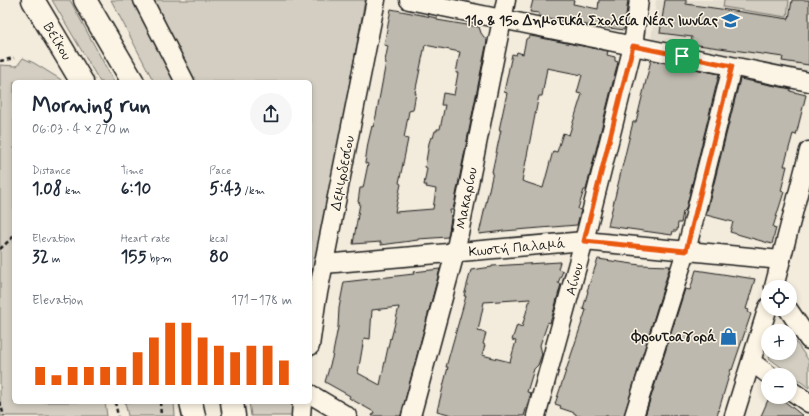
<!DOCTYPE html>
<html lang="en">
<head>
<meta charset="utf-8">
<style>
  body { margin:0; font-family:Mynerve,sans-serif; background:#f6f6f7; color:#1f2937; height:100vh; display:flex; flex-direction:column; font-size:15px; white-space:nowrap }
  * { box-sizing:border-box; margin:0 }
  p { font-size:13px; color:#747a83 }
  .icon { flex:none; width:22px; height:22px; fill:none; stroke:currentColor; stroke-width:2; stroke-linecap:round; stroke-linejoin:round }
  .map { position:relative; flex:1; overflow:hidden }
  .panel { position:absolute; left:12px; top:80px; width:300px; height:324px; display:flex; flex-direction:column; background:#fff; border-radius:6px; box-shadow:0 2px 6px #0003 }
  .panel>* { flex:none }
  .controls { position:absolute; left:761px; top:280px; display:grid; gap:8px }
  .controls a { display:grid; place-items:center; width:36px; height:36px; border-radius:50%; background:#fff; box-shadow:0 2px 6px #0003; font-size:20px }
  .pin { position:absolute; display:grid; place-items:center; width:34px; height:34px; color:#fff; margin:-17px; border-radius:8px; box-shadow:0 2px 6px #0006 }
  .round { display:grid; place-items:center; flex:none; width:42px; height:42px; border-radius:21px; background:#f6f6f7 }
  .head { display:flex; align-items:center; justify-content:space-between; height:68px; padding:0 20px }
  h1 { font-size:22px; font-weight:800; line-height:30px }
  .figures { display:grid; grid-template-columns:repeat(3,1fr); gap:6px; height:68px; padding:4px 20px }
  .figures div { display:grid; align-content:center }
  .figures b { font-size:17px; font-weight:800 }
  .figures small { font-size:11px; font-weight:400 }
  .figures p { font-size:11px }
  .chart { height:112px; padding:8px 20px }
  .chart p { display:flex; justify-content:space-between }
  .chart svg { width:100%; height:72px; margin-top:4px; stroke:#ea580c; stroke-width:6 }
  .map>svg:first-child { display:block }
</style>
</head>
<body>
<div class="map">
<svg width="809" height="416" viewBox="0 0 809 416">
  <rect width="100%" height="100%" fill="#f3ecdd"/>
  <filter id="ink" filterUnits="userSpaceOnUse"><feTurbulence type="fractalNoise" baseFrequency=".025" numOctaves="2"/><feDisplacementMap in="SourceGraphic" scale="8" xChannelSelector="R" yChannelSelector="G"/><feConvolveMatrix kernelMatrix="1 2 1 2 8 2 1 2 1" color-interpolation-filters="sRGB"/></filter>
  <g filter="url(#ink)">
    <path fill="#e3ddcf" d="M656,0H809V75L651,40Z"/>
    <g fill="#d3cec1" stroke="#78756e">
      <path d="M52,0H70L114,82H100Z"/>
      <path d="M111,0H365L312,287L310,305V82H154Z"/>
      <path d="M724,0H789L787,17L723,7Z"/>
      <path d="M23,58L34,63L60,79L63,82H14V402H105L107,416H0V65L17,66Z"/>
      <path d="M790,334L809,361V388L769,358L771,353H790Z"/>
      <path d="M125,402H174L175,416H128Z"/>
      <path d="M249,402H300L299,416H251Z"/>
    </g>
    <g fill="#beb9ae" stroke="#1c1c1c" fill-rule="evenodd">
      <path d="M533,0H574L573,4L598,9L599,0H628L624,30L572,23L539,16V13L530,12Z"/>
      <path d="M665,0H686V4L789,19L792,0H809V65L782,61L783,57L691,44L692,37L660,33Z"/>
      <path d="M391,9L437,18V20L479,27L481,33L487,41L453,210H450L451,218L448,237L418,239V240L381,245V242L353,244L360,203L358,202L360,188H363L368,164L365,163L368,143L372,126L373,127L376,116L386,62L385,61L388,46L384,45ZM425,45L460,52L456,73H458L454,95L443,93L441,105H445L440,129H437V131H435L433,138L431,137L429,143L425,167L427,168L424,185H427L426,187L436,189L433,209L395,212L401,184L399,183L408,139L404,138L409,111L413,110L416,93H415Z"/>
      <path d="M531,36L608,51L607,55L615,57V61L618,62L586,190H584L578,209L581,210L577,225L504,231L479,234L493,172H492L501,130H499L507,93L504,92L512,54L516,55L517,52L523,54L526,39ZM547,68L582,75L577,93L582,94L569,135L563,133L557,152L553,151L543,188L522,181L538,100L539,96H542Z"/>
      <path d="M651,60L719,74L686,209L683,212L681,223H678L677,231H673L672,235L608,226L633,122H636Z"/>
      <path d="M740,79L791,89L790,91L806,95L796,135L793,134L784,166H787L781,191L784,192L773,227L776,228L772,244L730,232L733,222L706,215Z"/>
      <path d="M598,259L640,265L670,266L624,416H576V414L572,412L560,408L561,406L555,404L586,310L583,309L588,291H587Z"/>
      <path d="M560,262L558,269L563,271L558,283L561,284L554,310L550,323L548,322L540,345L542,354L538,365L534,369L527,392L531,393L524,416H456L437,411L448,367H446L466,296H464L471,270L492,267V266ZM530,299L522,327L517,325L512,340L516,341L510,362L482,355L485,345L483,344L486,333L478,331L484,302Z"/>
      <path d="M440,269L401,416H372L374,412L349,398L350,396L325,382L332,358L338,327L339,308L344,282L414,274L413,272ZM399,307L391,339L390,338L380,385L358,373L364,338L370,339L372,310Z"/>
      <path d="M696,270L755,279L746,309L749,310L748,312L751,314L732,370L731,369L717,416H645L685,289L690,290Z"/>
      <path d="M779,397L803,416H761L768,400Z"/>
    </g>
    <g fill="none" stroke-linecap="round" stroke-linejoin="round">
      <defs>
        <g id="minor">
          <path d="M143,0L185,82"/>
          <path d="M409,0L809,82"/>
          <path d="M324,264L584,241L781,260"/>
          <path d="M774,287L809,151"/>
          <path d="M788,309L809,340"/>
          <path d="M310,346L316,303L376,0"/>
          <path d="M752,362L769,375"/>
          <path d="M790,390L809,403"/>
          <path d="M310,394L347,416"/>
          <path d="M301,416L302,402"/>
          <path d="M411,416L455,253L506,0"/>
          <path d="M536,416L584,241L633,46L639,0"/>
          <path d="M634,416L686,251L732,67"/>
          <path d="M734,416L768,307"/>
        </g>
        <g id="major">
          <path d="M33,0L82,82"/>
          <path d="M85,0L133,82"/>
          <path d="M191,402L194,416"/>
          <path d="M232,402L234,416"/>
        </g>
      </defs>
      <use href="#minor" stroke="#1c1c1c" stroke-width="21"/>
      <use href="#major" stroke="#1c1c1c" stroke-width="25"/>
      <g stroke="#1c1c1c" stroke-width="2.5" stroke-dasharray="4 3" stroke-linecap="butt">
        <path d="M0,61L14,58"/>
        <path d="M0,249L14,236"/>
        <path d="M0,402L4,416"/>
        <path d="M115,402L118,416"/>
        <path d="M160,402L161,416"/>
      </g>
      <use href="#minor" stroke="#fcf5e5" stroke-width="18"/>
      <use href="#major" stroke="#fcf5e5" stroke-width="22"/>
    </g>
  </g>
  <g fill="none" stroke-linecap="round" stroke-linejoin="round" filter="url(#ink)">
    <defs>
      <path id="route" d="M633,46L732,66L686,251L584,241Z"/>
    </defs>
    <use href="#route" stroke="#fff" stroke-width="8"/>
    <use href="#route" stroke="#ea580c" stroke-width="5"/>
  </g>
  <defs>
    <symbol id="school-bare" viewBox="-9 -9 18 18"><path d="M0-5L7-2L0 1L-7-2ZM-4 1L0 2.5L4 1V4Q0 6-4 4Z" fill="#1f6fb2" stroke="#fcf5e5" stroke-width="2.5" paint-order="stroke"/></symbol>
    <symbol id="shop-bare" viewBox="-9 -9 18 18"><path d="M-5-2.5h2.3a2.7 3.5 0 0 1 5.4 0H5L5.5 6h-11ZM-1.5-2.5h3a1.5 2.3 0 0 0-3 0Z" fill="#1f6fb2" stroke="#fcf5e5" stroke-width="2.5" paint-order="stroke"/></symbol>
  </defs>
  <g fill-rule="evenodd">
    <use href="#school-bare" x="718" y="8" width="25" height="25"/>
    <use href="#shop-bare" x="716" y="324" width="25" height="25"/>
  </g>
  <g text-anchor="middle" stroke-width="3" stroke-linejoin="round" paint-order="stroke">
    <g font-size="14" font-weight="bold" fill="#1c1c1c" stroke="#fcf5e5" text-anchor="end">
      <text x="718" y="25">11ο &amp; 15ο Δημοτικά Σχολεία Νέας Ιωνίας</text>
      <text x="716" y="341">Φρουτοαγορά</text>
    </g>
    <g font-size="14" fill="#1c1c1c" stroke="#fcf5e5">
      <text transform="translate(58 41) rotate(59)" y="5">Βεΐκου</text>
      <text transform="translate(342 173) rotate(-79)" y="5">Δεμιρδεσίου</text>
      <text transform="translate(466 198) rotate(-79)" y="5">Μακαρίου</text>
      <text transform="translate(517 247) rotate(-5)" y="5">Κωστή Παλαμά</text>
      <text transform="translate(574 279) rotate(-75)" y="5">Αίνου</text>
    </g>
  </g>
</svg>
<div class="controls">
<a><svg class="icon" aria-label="locate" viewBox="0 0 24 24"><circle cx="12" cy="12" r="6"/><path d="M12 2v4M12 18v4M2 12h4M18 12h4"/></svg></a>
<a>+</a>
<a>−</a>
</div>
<div class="pin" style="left:682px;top:56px;background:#1e9e55"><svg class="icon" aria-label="arrive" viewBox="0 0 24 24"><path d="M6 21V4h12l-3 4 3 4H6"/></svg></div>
<section class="panel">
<div class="head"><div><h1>Morning run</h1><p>06:03 · 4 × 270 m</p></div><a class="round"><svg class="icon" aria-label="share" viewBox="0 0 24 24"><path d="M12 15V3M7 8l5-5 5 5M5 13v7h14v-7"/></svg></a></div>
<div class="figures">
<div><p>Distance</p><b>1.08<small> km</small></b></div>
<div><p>Time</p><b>6:10</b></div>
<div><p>Pace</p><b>5:43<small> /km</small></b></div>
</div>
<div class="figures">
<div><p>Elevation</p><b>32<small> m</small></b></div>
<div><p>Heart rate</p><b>155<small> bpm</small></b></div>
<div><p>kcal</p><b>80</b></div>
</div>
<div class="chart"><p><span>Elevation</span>171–178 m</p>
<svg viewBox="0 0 160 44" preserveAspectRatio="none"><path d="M5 44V33M15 44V38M25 44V33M35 44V33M45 44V33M55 44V33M65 44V24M75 44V15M85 44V6M95 44V6M105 44V15M115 44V20M125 44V24M135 44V20M145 44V20M155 44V29"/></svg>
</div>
</section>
</div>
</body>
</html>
